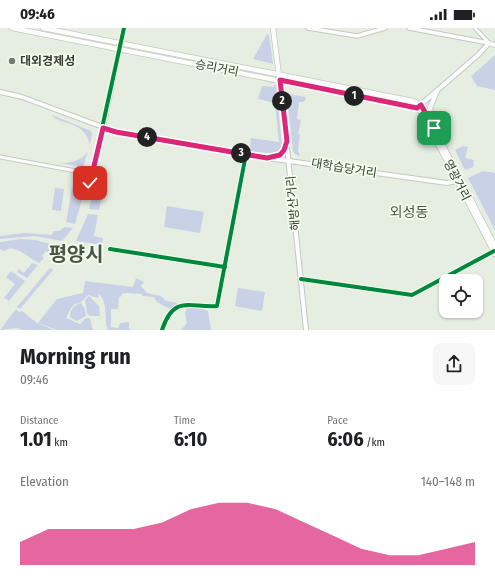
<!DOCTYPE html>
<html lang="en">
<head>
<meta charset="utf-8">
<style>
  body { margin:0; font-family:"Fira Sans Condensed","Noto Sans KR",sans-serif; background:#f6f6f6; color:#202124; height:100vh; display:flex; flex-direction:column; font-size:15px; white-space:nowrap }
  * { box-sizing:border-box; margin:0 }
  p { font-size:13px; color:#757577 }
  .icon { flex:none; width:22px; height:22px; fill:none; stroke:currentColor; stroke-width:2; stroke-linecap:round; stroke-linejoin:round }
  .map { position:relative; height:302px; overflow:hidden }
  .details { display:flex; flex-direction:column; background:#fff; flex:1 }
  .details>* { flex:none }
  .tools { position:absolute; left:439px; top:246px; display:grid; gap:8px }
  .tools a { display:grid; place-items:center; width:44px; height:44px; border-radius:8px; background:#fff; box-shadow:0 1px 3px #0004; font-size:20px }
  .pin { position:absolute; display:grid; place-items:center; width:34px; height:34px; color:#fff; margin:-17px; border-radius:8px; box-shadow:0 2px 6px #0006 }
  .km { position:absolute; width:20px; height:20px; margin:-10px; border-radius:50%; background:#222; color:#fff; font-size:11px; line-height:20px; text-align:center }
  .round { display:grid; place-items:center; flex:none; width:42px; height:42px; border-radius:8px; background:#f6f6f6 }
  .summary { display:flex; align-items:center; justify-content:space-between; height:68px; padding:0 20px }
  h1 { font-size:22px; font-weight:700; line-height:30px }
  .figures { display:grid; grid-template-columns:repeat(3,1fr); gap:6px; height:68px; padding:4px 20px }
  .figures div { display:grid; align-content:center }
  .figures b { font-size:20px; font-weight:700 }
  .figures small { font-size:11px; font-weight:400 }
  .figures p { font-size:11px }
  .chart { height:112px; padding:8px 20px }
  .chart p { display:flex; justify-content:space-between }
  .chart svg { width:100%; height:72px; margin-top:4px; fill:#db2777; opacity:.7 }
  .status { display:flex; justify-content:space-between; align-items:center; height:28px; padding:0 20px; background:#fff; direction:ltr }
  .status svg { height:11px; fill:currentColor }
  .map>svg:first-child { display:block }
</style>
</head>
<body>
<div class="status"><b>09:46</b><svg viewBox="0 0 49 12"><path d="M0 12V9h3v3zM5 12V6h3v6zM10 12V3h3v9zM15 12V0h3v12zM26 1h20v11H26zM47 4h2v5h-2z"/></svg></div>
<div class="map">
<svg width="495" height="302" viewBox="0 0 495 302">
  <rect width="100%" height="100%" fill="#e6eee2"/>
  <g fill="#c9d1e7">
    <path d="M267,6L269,7L273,36L253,31Z"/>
    <path d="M495,27V62L477,58L471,48Z"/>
    <path d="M257,51L272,54L276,57L282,118V122L276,126L250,123L251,110L279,114L275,75L258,71L262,58L274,59L275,56Z"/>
    <path d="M289,66L306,69L304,74H299L297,91L301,92L298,106L300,107L298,122L300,128L295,126L293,123L287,70Z"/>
    <path d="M52,87L91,103L92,105L90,117C86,92 57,97 52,87Z"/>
    <path d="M463,118L468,119L465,130L474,132L473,139L465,142L455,122Z"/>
    <path d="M88,123L83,139L59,135C71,135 82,133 88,123Z"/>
    <path d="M483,143L495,145V202L468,150Z"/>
    <path d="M73,155L86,157L75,196L66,194Z"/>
    <path d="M94,159L103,160L99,182L89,181Z"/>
    <path d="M55,160L64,161L61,183L52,182Z"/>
    <path d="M167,178L204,184L200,205L164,199Z"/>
    <path d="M88,186L98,187L94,208L103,210L102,217L76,213Z"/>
    <path d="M65,199L73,200L62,213L35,208L0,211V208L25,205L52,207L53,203H59Z"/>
    <path d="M20,211L35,212L55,217L48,224L46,223L42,228L44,230L39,235C29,231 15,214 4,223L0,221V214Z"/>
    <path d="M32,235L38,237L27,250L17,244L19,241L24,245Z"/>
    <path d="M50,240L53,242L20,281L17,279Z"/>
    <path d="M11,243L25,253L9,273L4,270L15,256L6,249Z"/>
    <path d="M136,250L144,254L141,258L147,265L161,268L166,273L177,275L176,278L170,281L157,274L154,269L142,268V266L127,265L121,266L122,268L119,269L118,281H111V299L118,300L120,295L129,294V300L131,302H108C103,290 109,276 99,266L98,270L88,267L81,274L75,276L71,280L66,290L80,296L86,290H90L93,302H57L38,295L57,271L83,265L85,253L133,259Z"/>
    <path d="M238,260L265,264L262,283L235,278Z"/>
    <path d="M89,268L99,278L100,288H90L87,285L85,272Z"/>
    <path d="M81,275L85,281L86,288L77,293L70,289C70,281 74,277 81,275Z"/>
    <path d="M187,280H198L208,283L211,302H181L187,295L185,285Z"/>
    <path d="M16,281L19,284L22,283L37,295L54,302H22L17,300L0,302Z"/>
  </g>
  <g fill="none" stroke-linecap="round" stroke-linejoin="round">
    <defs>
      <g id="minor">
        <path d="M475,0L489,15"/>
        <path d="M0,129L92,146"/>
        <path d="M90,155L103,100"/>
        <path d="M110,221L225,239"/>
        <path d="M301,251L412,267L494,223"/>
        <path d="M162,302C174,266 190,280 217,278L246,126"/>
      </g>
      <g id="tertiary">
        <path d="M308,0L357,8L385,0"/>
        <path d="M409,0L489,15"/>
        <path d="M103,100L124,0"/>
      </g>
      <g id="secondary">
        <path d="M280,52L306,302"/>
        <path d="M0,64L22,69L116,104L267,130L390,147L447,155L457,153"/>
        <path d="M418,79L478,27L489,15L495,17"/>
        <path d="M273,129L280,127L286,116"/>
      </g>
      <g id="primary">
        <path d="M12,0L417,80L422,85L495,226"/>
        <path d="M43,0L413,73L421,77L434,100L495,218"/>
        <path d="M273,0L279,48"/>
        <path d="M431,92L430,80L437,63"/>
      </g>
    </defs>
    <use href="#minor" stroke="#c3c9c0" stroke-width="5"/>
    <use href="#tertiary" stroke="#c3c9c0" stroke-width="5.5"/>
    <use href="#secondary" stroke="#c3c9c0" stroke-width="6"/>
    <use href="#primary" stroke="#c3c9c0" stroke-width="6"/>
    <use href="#minor" stroke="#fbfcfb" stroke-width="3"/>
    <use href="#tertiary" stroke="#fbfcfb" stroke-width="3.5"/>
    <use href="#secondary" stroke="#fbfcfb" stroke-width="4"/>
    <use href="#primary" stroke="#fbfcfb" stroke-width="4.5"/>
    <defs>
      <g id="cycleway">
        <path d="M90,155L124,0"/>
        <path d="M110,221L225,239"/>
        <path d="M301,251L412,267L494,223"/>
        <path d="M162,302C174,266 190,280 217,278L246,126"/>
      </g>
    </defs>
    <use href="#cycleway" stroke="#f3feee" stroke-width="6"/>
    <use href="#cycleway" stroke="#00873e" stroke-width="4"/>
  </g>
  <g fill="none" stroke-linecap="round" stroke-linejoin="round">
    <defs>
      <path id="route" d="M90,155L103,100L116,104L267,130L280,127L284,122L287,113L280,52L417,80L421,77L434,100"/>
    </defs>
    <use href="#route" stroke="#fff" stroke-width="8"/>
    <use href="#route" stroke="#db2777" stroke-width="5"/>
  </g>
  <circle fill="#747a71" stroke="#f3feee" stroke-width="1.5" cx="12" cy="33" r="4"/>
  <g text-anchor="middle" stroke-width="3.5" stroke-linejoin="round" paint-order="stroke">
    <g font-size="12" font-weight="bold" fill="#363b34" stroke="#f3feee" text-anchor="start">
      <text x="20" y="37">대외경제성</text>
    </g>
    <g font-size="12" fill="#363b34" stroke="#f3feee">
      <text transform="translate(217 40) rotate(11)" y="4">승리거리</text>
      <text transform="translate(344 140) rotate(9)" y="4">대학습당거리</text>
      <text transform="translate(457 152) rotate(63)" y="4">영광거리</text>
      <text transform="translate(293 175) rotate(-95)" y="4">해방산거리</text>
    </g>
    <g font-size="14" fill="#4a5545" stroke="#f3feee">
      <text x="409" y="189">외성동</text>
    </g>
    <g font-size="20" font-weight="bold" fill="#4a5545" stroke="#f3feee">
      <text x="76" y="233">평양시</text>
    </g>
  </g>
</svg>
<div class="tools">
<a><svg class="icon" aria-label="locate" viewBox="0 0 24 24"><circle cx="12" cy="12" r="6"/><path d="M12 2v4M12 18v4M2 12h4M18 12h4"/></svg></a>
</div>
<div class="pin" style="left:434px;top:100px;background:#1e9e55"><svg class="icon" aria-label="arrive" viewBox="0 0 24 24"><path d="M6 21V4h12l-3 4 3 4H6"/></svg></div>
<div class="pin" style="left:90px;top:155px;background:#d93025"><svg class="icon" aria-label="check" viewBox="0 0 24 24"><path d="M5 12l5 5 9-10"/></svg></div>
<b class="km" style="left:354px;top:68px">1</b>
<b class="km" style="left:282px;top:73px">2</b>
<b class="km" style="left:241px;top:125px">3</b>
<b class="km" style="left:147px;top:109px">4</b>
</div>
<section class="details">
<div class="summary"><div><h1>Morning run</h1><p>09:46</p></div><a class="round"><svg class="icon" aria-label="share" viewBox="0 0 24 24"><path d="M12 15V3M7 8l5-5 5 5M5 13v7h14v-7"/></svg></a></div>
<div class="figures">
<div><p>Distance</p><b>1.01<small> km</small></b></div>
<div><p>Time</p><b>6:10</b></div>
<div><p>Pace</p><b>6:06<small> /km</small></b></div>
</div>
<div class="chart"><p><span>Elevation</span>140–148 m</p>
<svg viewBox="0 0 160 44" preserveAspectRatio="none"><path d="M0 44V30L10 22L20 22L30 22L40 22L50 18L60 10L70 6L80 6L90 10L100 18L110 26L120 34L130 38L140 38L150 34L160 30V44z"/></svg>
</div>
</section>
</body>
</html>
